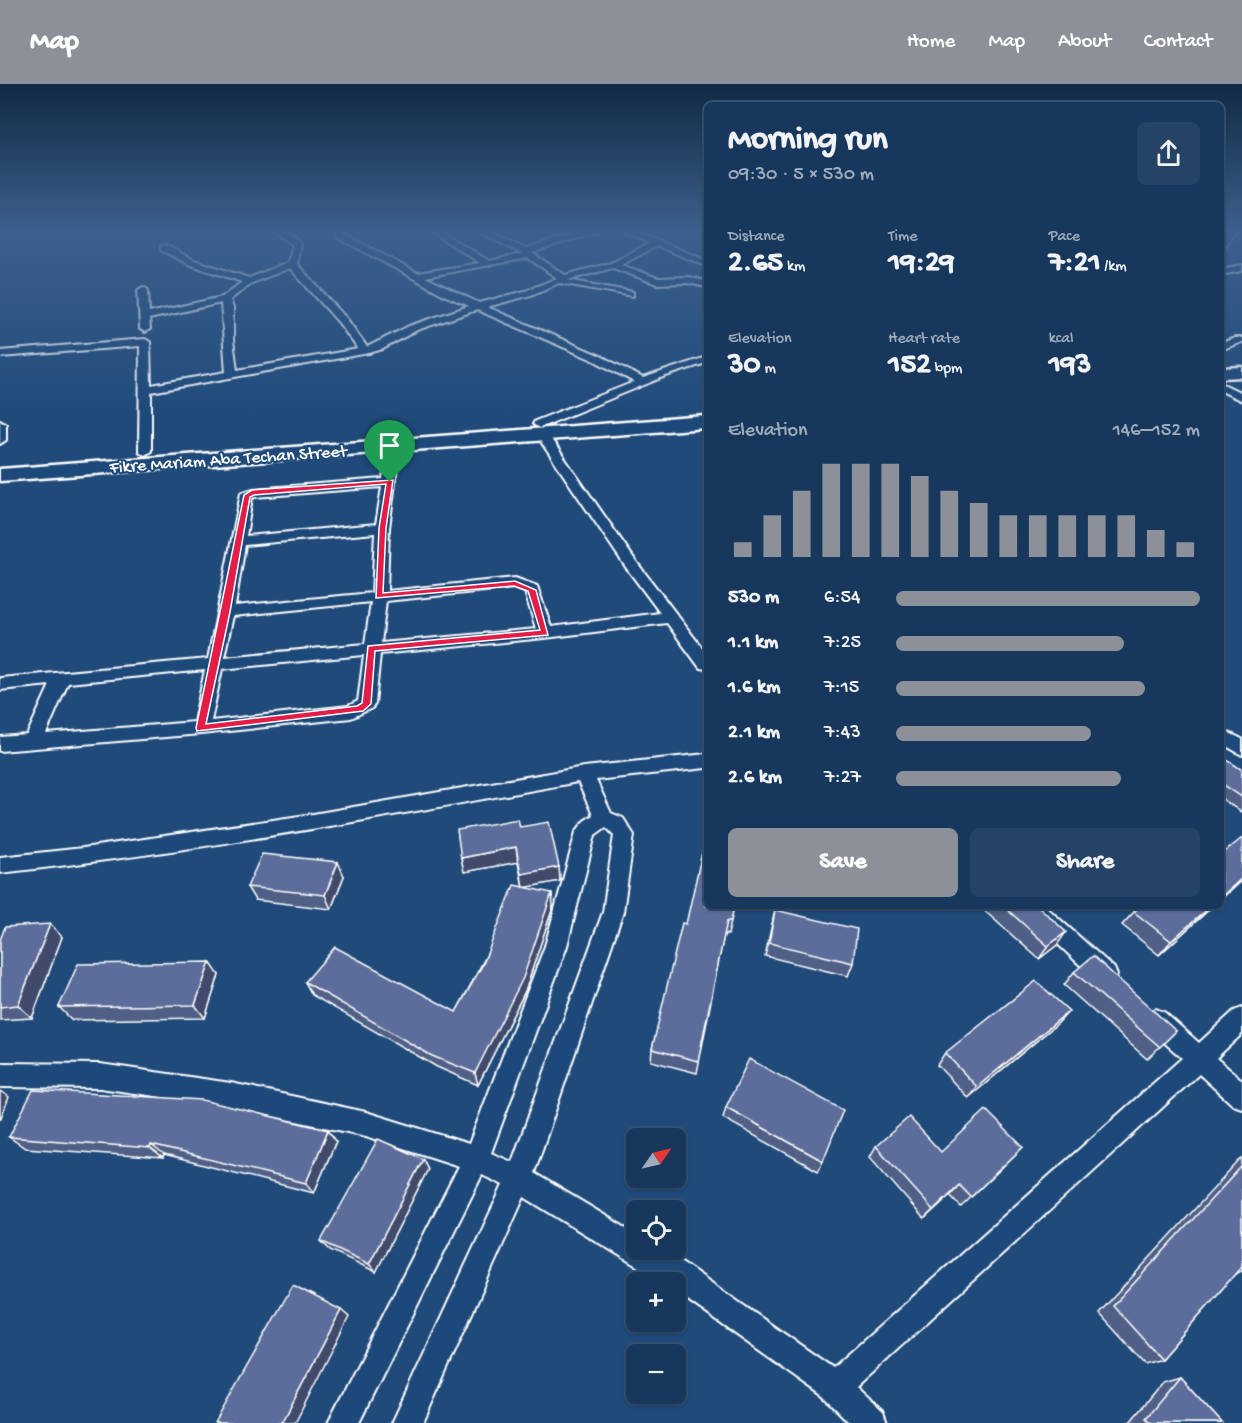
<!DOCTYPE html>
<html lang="en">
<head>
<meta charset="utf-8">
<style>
  body { margin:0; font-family:"Gochi Hand",sans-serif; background:#244365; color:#f1f3f6; height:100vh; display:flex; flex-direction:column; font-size:22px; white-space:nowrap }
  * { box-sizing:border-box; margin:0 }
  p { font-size:20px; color:#9eacbb }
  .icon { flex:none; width:33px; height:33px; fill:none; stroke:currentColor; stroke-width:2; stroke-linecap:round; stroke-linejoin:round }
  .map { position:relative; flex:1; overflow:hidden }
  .panel { position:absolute; left:704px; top:18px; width:520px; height:807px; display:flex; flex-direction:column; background:#17385c; border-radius:9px; box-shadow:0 2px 4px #0004,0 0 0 2px #365272 }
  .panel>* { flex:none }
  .needle { width:39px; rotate:56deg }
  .tools { position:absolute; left:626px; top:1044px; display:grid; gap:12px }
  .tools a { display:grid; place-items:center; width:60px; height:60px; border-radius:9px; background:#17385c; box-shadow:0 2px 4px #0004,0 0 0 2px #365272; font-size:30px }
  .pin { position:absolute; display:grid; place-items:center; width:51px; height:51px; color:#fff; margin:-62px -26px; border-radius:50% 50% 50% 0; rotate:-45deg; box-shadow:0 0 6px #0007 }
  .pin .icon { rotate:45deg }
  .round { display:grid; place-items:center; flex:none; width:63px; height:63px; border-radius:9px; background:#244365 }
  .headline { display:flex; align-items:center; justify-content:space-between; height:102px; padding:0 24px }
  h1 { font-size:33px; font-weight:700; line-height:45px }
  .metrics { display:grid; grid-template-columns:repeat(3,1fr); gap:9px; height:102px; padding:6px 24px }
  .metrics div { display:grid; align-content:center }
  .metrics b { font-size:30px; font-weight:700 }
  .metrics small { font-size:16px; font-weight:400 }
  .metrics p { font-size:16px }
  .chart { height:168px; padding:12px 24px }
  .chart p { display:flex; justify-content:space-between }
  .chart svg { width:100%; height:108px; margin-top:6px; stroke:#8c9099; stroke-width:6 }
  .cta { display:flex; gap:12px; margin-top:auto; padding:12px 24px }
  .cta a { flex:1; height:69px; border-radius:9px; background:#8c9099; color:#fff; font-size:24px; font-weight:700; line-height:69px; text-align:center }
  .cta a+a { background:#244365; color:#f1f3f6 }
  ul { padding:0 24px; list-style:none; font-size:20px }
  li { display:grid; grid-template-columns:96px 72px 1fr; align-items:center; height:45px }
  li i { height:15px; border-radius:8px; background:#8c9099 }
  header { display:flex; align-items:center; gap:36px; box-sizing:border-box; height:84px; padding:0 30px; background:#8c9099; color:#fff }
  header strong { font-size:28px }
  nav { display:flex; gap:33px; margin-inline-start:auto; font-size:21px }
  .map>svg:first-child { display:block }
</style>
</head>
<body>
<header>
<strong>Map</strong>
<nav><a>Home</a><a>Map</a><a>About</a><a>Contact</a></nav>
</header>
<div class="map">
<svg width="1242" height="1339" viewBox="0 0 1242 1339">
  <rect width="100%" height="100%" fill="#1f4a7a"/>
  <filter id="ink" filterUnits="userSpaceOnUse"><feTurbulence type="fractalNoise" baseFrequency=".0167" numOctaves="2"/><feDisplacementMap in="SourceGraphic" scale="12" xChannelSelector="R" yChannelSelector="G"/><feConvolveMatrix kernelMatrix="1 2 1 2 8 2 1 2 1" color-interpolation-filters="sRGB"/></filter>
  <g filter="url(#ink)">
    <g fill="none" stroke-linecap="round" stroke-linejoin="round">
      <defs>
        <g id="minor">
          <path d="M273,147C285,147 292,150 300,159L297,180L347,235L367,263L409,242L469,222L446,212L337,153V149H343L417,189L480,179L430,147H440L489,177L522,170L478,147H489L526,165L585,147H599L532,169L565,191L611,179L650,159L622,147H634L706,176V182L657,162L621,181L658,194L688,193L706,197V203L688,199L657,200L613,184L568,196L633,208V212L559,199L531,211L487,223L601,272L643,294L706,273V279L666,292L539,344L533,340L535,337L634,298L593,276L477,226L417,246L383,265L369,269L151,308V367L145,371L139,367L140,262L0,273V267L145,255L150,258L151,301L226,288L221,219L149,235L150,245L145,248L140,245L138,206L143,203L148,206L149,229L222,213L242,198L188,180L161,166V162H167L194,176L249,194L288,178L293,161ZM528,174L557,194L525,207L479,219L425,193ZM290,184L339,239L358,265L237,286L233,256V224L230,216L252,199Z"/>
          <path d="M1226,147H1234L1224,164L1221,165V155Z"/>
          <path d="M1242,181V187L1221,191V185Z"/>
          <path d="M1235,254H1242V258L1221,266V259Z"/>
          <path d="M1221,299L1242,309V317L1221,307Z"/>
          <path d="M0,336L6,340V356L0,360Z"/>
          <path d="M543,348L547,349L635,476L706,569V585L700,584L667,539L545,554L380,570L375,620L372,624L351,634L201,650L0,667V653L27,651L50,601L0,606V594L208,575L241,409L253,405L383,395L388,362L394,358L400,362L389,444L387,507L515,494L537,502L551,543L660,529L625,482L537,352ZM382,403L376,440L246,452L252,414L255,413ZM375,449L372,509L235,522L245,461ZM514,504L525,508L536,545L381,559L386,517ZM371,518L365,560L224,573L233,532ZM364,571L358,617L348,622L211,637L222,585ZM205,586L194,638L46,650L68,599Z"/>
          <path d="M1221,645L1242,655V671L1221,659Z"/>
          <path d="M706,670V684L596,696L611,729L623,734L634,751L623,828L534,1089L636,1150V1166H661L670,1170L833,1284L1182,974L1148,944L1145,936L1148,928L1156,925L1164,928L1199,959L1234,927L1242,924V950L1216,974L1242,996V1024L1233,1021L1199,990L856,1303L883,1328L887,1339H850L824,1313L675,1207V1198H663L524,1113L423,1339H392L503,1101L482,1091L359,1339H328L459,1082L366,1052L231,1023L100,1004L0,1003V979L100,980L231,999L366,1028L469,1060L545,862L576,748L584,737L593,731L578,698C386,733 194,768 0,789V773L83,764L313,730L584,683ZM606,743L614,751L603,828L512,1078L491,1069L567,862L595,751Z"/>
          <path d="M1021,822H1045L1114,884L1117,891L1114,898L1106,901L1098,898L1024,828Z"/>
        </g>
        <g id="primary">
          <path d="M1242,283V293L1221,294V284Z"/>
          <path d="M706,332V344L0,397V385Z"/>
        </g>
      </defs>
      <use href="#minor" stroke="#fff" stroke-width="4"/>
      <use href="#primary" stroke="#fff" stroke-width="5"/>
      <use href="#minor" fill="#1f4a7a" fill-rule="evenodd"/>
      <use href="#primary" fill="#1f4a7a" fill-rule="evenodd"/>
    </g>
    <g fill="#505e85" stroke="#fff" stroke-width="1.5">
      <path d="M1221,672L1242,686V727L1241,728L1221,714Z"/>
      <path d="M520,743L559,783L560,797L526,803L553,823L525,907L478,1001L437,983L312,911L305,898L456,928L523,803L518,778L464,788Z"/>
      <path d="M344,792L331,825L255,816L247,803Z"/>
      <path d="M734,822L728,851L724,850L697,989L651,977L652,965L686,840Z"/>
      <path d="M979,822H1038L1057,861L1039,875Z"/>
      <path d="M1213,822L1159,871L1122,841L1134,828Z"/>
      <path d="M775,826L853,879L848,892L765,872Z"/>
      <path d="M62,853L32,934L0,936V856Z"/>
      <path d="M1074,888L1176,947L1147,975L1064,901Z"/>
      <path d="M219,891L205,934L72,936L59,923Z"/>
      <path d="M1069,927L1058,939L968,1014L937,981L945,969Z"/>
      <path d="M726,1023L823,1077L818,1087L723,1034Z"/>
      <path d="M328,1046L336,1057L314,1109L164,1071L163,1074L25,1064L9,1053Z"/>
      <path d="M876,1062L941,1068L1023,1063L961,1123L950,1111L924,1135L870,1073Z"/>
      <path d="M423,1075L428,1085L376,1188L330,1166L321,1157Z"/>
      <path d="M1242,1075V1187L1235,1190L1161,1275L1145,1280L1099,1229L1239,1077Z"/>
      <path d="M1180,1293L1222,1339H1131L1130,1338L1163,1298Z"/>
    </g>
    <g fill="#414c6c" stroke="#fff" stroke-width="1.5">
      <path d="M516,763L518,778L464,788L461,774Z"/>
      <path d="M338,778L344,792L331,825L325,811Z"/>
      <path d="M559,783L560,797L523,804L521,790Z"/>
      <path d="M1242,794V796L1221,815V813Z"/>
      <path d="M552,809L553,823L525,907L478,1001L475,989Z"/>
      <path d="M1211,822H1213L1159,871L1171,857Z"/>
      <path d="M50,840L62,853L32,934L18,921Z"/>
      <path d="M1066,848L1057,861L1039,875L1048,862Z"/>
      <path d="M210,878L219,891L205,934L195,921Z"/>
      <path d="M1069,927L1058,939L968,1014L977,1003Z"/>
      <path d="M0,1007L9,1013L0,1036Z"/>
      <path d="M328,1046L336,1057L314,1109L306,1099Z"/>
      <path d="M151,1061L164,1071L163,1074L150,1064Z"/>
      <path d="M423,1075L428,1085L376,1188L369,1180Z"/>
      <path d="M959,1101L950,1111L924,1135L933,1126Z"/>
      <path d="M341,1226L349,1233L295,1339H282Z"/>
    </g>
    <g fill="#5d6d9b" stroke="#fff" stroke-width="1.5">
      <path d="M1221,672L1242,686V713L1221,699Z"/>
      <path d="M518,735L520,743L549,738L559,783L521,790L516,763L461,774L457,746Z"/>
      <path d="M706,751V822H734L731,837H727L698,977L652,965L682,839L686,840Z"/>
      <path d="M1242,754V794L1221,813V771Z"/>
      <path d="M262,770L338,778L325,811L247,803Z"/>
      <path d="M514,801L552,809L523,894L475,989L432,972L305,898L335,863L456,928L483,880Z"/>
      <path d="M1003,822H1038L1066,848L1048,862Z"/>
      <path d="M1140,822H1211L1171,857L1134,828Z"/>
      <path d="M775,826L857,845L853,879L769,859Z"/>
      <path d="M50,840L18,921L0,923V856L5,843Z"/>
      <path d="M1093,872L1176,947L1160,963L1074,888Z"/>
      <path d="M210,878L195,921L59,923L78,880Z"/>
      <path d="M1036,897L1069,927L977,1003L945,969Z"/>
      <path d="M749,975L843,1026L823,1077L726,1023Z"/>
      <path d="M33,1006L202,1016L328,1046L306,1099L151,1061L150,1064L9,1053Z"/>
      <path d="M986,1026L1023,1063L971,1113L959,1101L933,1126L876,1062L909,1033L941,1068Z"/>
      <path d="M378,1055L423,1075L369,1180L321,1157Z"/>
      <path d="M1242,1082V1182L1161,1275L1113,1222Z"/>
      <path d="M293,1201L341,1226L282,1339H215Z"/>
      <path d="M1180,1293L1222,1339H1151L1146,1334Z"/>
    </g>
  </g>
  <linearGradient id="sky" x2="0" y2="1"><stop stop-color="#112943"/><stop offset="0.44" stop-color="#3c608d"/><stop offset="1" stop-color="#3c608d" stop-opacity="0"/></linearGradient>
  <rect width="1242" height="335" fill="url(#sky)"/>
  <path fill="#e11d48" stroke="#fff" stroke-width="1.5" fill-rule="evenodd" d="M393,396L386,444L383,509L515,497L536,506L548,551L375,567L371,620L363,627L197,647L196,644L244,411L252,406ZM386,400L379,444L376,514L514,502L528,507L540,546L368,562L362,619L357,622L206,640L230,528L250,413L254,411Z"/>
  <g text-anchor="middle" stroke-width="4.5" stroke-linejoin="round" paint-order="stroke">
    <g font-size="18" fill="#fff" stroke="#1f4a7a">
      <text transform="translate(228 374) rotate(-4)" y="6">Fikre Mariam Aba Techan Street</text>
    </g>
  </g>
</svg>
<div class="tools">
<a><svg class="needle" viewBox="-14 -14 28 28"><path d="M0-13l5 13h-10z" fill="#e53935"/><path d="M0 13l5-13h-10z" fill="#9eacbb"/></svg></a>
<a><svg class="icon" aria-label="locate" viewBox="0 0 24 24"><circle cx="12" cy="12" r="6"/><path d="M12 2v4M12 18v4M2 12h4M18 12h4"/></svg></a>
<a>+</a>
<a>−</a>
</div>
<div class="pin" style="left:390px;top:398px;background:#1e9e55"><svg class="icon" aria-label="arrive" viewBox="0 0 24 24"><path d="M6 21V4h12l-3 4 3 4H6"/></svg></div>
<section class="panel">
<div class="headline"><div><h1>Morning run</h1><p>09:30 · 5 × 530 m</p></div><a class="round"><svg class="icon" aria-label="share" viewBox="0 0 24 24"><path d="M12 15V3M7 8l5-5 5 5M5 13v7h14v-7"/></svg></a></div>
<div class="metrics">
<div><p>Distance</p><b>2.65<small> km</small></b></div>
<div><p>Time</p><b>19:29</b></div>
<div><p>Pace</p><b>7:21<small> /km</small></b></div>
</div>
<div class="metrics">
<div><p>Elevation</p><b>30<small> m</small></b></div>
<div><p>Heart rate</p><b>152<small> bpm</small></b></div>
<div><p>kcal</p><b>193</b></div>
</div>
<div class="chart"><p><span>Elevation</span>146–152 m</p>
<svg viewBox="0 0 160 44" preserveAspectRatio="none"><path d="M5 44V38M15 44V27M25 44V17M35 44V6M45 44V6M55 44V6M65 44V11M75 44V17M85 44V22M95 44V27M105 44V27M115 44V27M125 44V27M135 44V27M145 44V33M155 44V38"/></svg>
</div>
<ul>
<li><b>530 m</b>6:54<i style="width:100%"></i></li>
<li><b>1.1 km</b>7:25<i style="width:75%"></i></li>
<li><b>1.6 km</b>7:15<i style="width:82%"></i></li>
<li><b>2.1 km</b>7:43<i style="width:64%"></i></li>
<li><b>2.6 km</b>7:27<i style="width:74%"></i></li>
</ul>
<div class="cta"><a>Save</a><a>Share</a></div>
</section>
</div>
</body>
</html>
